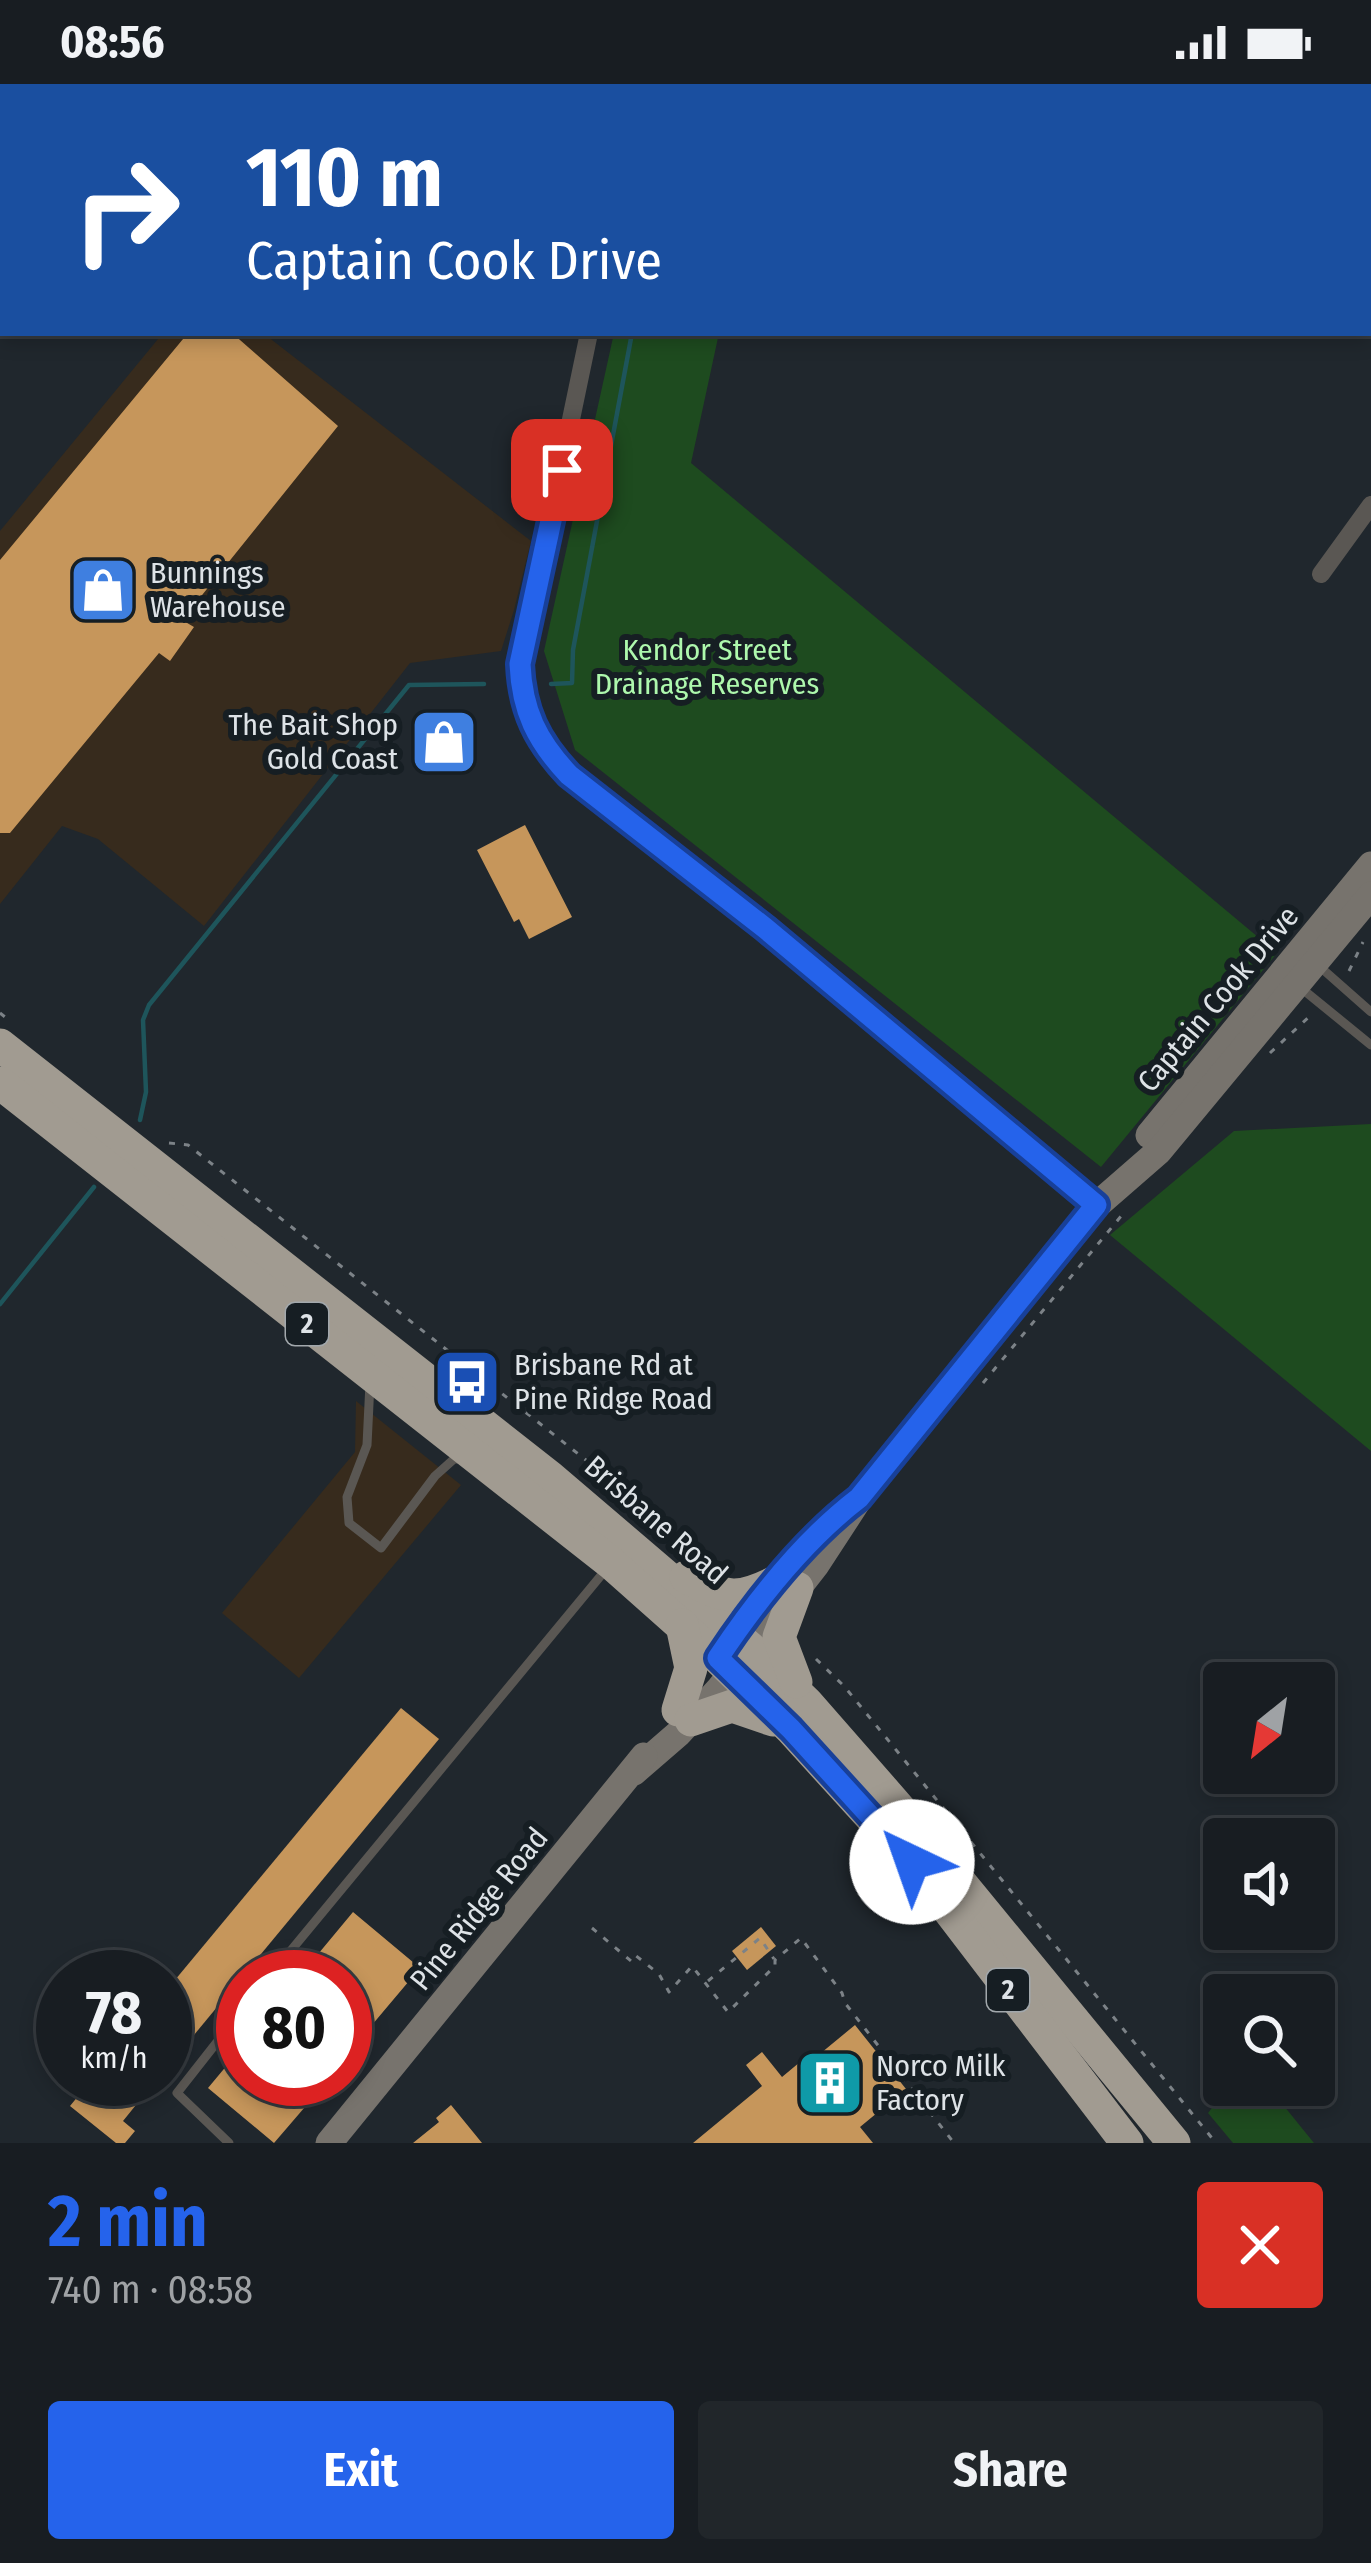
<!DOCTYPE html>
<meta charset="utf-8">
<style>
:root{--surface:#181d22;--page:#21262a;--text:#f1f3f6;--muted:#9fa2a5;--line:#363b40;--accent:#2563eb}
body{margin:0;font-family:"Fira Sans Condensed",sans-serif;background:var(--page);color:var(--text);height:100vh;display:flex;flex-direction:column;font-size:45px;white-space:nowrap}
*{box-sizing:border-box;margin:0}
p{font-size:39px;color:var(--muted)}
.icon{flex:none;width:66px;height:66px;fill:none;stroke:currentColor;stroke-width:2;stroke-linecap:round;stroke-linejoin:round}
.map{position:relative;height:2059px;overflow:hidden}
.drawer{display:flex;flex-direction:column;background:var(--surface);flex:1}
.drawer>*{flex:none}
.hud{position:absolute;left:0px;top:0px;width:1371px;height:252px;box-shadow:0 6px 18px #0003,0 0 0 3px var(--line);background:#1a4fa0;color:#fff;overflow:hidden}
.needle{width:78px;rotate:210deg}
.fabs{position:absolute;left:1203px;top:1578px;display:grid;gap:24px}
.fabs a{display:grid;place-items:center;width:132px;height:132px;border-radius:12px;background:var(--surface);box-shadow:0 6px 18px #0003,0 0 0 3px var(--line);font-size:60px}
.speed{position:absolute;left:36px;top:1866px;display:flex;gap:24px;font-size:60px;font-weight:700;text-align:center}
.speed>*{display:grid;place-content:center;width:156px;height:156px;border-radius:50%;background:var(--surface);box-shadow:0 6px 18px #0003,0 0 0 3px var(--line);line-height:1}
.speed small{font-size:30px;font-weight:400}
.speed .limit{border:18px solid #d22;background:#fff;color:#111}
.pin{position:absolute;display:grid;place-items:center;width:102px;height:102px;color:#fff;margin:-51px;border-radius:24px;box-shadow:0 6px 18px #0006}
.me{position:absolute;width:132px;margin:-66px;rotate:318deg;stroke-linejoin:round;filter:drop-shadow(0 0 9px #0008)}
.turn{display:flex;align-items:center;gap:42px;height:252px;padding:0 48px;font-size:54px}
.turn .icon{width:156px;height:156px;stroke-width:2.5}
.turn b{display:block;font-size:84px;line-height:102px}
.round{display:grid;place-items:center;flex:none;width:126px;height:126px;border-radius:12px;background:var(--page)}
.headline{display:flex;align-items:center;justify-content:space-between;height:204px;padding:0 48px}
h1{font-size:72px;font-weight:700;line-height:90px;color:var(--accent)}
.action{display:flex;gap:24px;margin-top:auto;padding:24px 48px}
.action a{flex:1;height:138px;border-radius:12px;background:var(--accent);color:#fff;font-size:48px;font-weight:700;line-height:138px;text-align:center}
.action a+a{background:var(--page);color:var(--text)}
.status{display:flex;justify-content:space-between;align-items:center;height:84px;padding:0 60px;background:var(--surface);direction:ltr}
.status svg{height:33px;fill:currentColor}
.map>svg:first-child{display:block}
</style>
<div class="status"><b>08:56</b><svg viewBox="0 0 49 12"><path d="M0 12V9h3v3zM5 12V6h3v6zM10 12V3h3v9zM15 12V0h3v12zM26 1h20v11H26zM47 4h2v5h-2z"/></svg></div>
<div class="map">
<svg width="1371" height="2059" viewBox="0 0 1371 2059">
<rect width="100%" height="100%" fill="#20272d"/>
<g fill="#372b1d">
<polygon points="163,249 263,249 531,457 514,526 501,567 410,579 204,842 98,755 62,742 0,820 0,447"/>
<polygon points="356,1317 461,1401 299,1594 222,1529 355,1368"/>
</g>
<g fill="#1e4b1f">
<polygon points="614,249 719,249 691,379 1277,869 1101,1083 575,666 544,567"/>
<polygon points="1371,1040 1371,1367 1110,1151 1234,1047"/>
<polygon points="1230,2001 1267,2001 1314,2059 1233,2059 1208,2029"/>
</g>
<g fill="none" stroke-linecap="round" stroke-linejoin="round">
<g stroke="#1e555b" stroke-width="4.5">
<polyline points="649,0 649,3"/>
<polyline points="551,600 572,599 573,566 632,249"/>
<polyline points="140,1036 146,1008 143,936 149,921 409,601 484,600"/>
<polyline points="0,1220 94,1103"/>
</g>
</g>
<g fill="#c6965b">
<polygon points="188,249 232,249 338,342 182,536 194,543 170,577 159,569 10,749 0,749 0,476"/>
<polygon points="525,741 572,833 529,855 519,835 514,838 477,766"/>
<polygon points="401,1624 439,1655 165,1986 165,1908"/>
<polygon points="353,1828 420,1884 361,1954 345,1940 345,1893 299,1893"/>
<polygon points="761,1843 776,1862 747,1886 732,1867"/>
<polygon points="855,1941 906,2005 860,2043 873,2059 693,2059 762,2002 746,1981 762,1968 782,1993 800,1978 804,1983"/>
<polygon points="243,1962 243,1995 329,1995 274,2059 208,2004"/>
<polygon points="92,1995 157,1995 123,2037 135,2047 125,2059 116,2059 70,2022"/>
<polygon points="451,2021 482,2059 413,2059 439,2038 436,2034"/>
</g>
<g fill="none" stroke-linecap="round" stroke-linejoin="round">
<g stroke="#7c8287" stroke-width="3" stroke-dasharray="6 9" stroke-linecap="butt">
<polyline points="1349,887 1363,858"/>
<polyline points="0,929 10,937"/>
<polyline points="1270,969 1311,931"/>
<polyline points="169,1059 188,1061 716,1479"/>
<polyline points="983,1299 1122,1131"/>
<polyline points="816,1575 844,1602 1216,2059"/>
<polyline points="592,1844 631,1877 635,1871 659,1890 669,1908 692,1882 728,1928 775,1882 775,1876 801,1854 842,1909 845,1919 954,2059"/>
<polyline points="708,1897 760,1854 774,1875"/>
</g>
<g stroke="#5a5753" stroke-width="9">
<polyline points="1319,882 1371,928"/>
<polyline points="1301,904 1371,961"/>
<polyline points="370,1299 367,1361 347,1413 349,1439 381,1464 435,1392 454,1375 461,1375"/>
<polyline points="269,1893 608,1483"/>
<polyline points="229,2059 177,2009 243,1925"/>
</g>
<g stroke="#5a5753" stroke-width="18">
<polyline points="598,0 600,3"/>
<polyline points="1262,0 1264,3"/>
<polyline points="1144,3 1149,0"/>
<polyline points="1368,158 1371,163"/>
<path d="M589,249L520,580C522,627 537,657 570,691L765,844L1097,1121"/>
<polyline points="1321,490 1371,421"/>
</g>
<g stroke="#77736d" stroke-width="27">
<polyline points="1149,1051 1371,781"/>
<polyline points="725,1564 779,1496"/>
<polyline points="634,1688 679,1649 720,1604 816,1481 859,1415 1097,1121 1159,1067 1371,811"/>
<polyline points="329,2059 644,1672"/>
</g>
<g stroke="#a19b91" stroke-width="33">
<polyline points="0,961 551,1394 750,1564 807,1619 904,1730 1174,2059"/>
<polyline points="0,999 611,1479 718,1574 791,1645 912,1778 1127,2059"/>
<path d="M686,1493C726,1516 740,1517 781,1495"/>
<polyline points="796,1598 779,1553 797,1504"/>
<polyline points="678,1626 691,1584 682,1541"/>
<polyline points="691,1636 732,1622 773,1636"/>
</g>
</g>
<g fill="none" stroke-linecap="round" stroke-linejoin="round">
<defs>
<path id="route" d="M562,386L520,580C522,627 537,657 569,691L765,844L1096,1121L859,1414C804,1456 756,1517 718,1574L791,1645L912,1778"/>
</defs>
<use href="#route" stroke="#184099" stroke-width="30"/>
<use href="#route" stroke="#2563eb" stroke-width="21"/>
</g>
<defs>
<symbol id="shop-square" viewBox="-11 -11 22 22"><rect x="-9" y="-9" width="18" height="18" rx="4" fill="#3f7fe0" stroke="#161e23"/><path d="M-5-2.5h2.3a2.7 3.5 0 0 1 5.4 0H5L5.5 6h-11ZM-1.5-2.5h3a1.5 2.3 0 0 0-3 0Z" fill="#fff"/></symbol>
<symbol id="bus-square" viewBox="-11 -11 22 22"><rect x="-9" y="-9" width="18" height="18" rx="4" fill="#1a4fb4" stroke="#161e23"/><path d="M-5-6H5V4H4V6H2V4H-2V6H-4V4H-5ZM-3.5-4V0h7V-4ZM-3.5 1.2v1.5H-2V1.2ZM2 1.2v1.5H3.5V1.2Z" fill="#fff"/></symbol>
<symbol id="building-square" viewBox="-11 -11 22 22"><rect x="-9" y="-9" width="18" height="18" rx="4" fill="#0f9aa8" stroke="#161e23"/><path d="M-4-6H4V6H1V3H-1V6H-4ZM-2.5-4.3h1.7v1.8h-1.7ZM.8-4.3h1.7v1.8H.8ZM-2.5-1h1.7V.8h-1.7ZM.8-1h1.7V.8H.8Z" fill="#fff"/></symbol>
</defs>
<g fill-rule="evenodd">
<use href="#shop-square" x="65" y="468" width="76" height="76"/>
<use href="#shop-square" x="406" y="620" width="76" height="76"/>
<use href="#bus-square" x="429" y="1260" width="76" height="76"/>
<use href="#building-square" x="792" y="1961" width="76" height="76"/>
</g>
<g text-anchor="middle" stroke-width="12" stroke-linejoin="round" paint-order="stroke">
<g fill="#161e23" stroke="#a2a8ac" stroke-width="3">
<rect x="286" y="1219" width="42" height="42" rx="9"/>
<rect x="987" y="1885" width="42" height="42" rx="9"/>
</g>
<g font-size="27" font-weight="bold" fill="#dee3e7">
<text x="307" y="1249">2</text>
<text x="1008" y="1915">2</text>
</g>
<g font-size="30" fill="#dee3e7" stroke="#161e23" text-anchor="start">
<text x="150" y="499">Bunnings<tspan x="150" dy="34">Warehouse</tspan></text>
<text x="398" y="651" text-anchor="end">The Bait Shop<tspan x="398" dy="34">Gold Coast</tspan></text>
<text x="514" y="1291">Brisbane Rd at<tspan x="514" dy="34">Pine Ridge Road</tspan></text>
<text x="876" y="1992">Norco Milk<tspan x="876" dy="34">Factory</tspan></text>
</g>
<g font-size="30" fill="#aef8ad" stroke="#161e23">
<text x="707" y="576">Kendor Street<tspan x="707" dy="34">Drainage Reserves</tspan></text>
</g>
<g font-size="30" fill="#dee3e7" stroke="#161e23">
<text transform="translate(1218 915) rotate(-50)" y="10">Captain Cook Drive</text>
<text transform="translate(656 1436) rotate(41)" y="10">Brisbane Road</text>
<text transform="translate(479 1825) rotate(-51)" y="10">Pine Ridge Road</text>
</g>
</g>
</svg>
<div class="fabs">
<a><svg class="needle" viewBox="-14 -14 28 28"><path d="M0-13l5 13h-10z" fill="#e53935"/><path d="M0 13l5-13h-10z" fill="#9fa2a5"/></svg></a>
<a><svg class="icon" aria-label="sound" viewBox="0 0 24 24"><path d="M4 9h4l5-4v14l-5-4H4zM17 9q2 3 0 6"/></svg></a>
<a><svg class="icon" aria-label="search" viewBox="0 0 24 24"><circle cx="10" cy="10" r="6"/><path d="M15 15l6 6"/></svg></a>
</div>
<div class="speed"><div>78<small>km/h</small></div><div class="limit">80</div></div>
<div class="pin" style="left:562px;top:386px;background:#d93025"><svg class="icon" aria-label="arrive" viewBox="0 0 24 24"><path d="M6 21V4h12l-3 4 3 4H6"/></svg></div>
<svg class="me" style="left:912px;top:1778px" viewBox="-20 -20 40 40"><circle r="19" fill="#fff"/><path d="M0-13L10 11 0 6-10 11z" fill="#2563eb"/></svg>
<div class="hud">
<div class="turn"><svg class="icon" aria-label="right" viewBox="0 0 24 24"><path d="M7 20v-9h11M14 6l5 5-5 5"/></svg><div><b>110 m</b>Captain Cook Drive</div></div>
</div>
</div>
<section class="drawer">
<div class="headline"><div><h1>2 min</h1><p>740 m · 08:58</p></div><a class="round" style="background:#d93025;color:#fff"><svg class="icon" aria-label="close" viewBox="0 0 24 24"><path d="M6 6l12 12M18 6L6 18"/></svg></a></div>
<div class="action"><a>Exit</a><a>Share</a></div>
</section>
